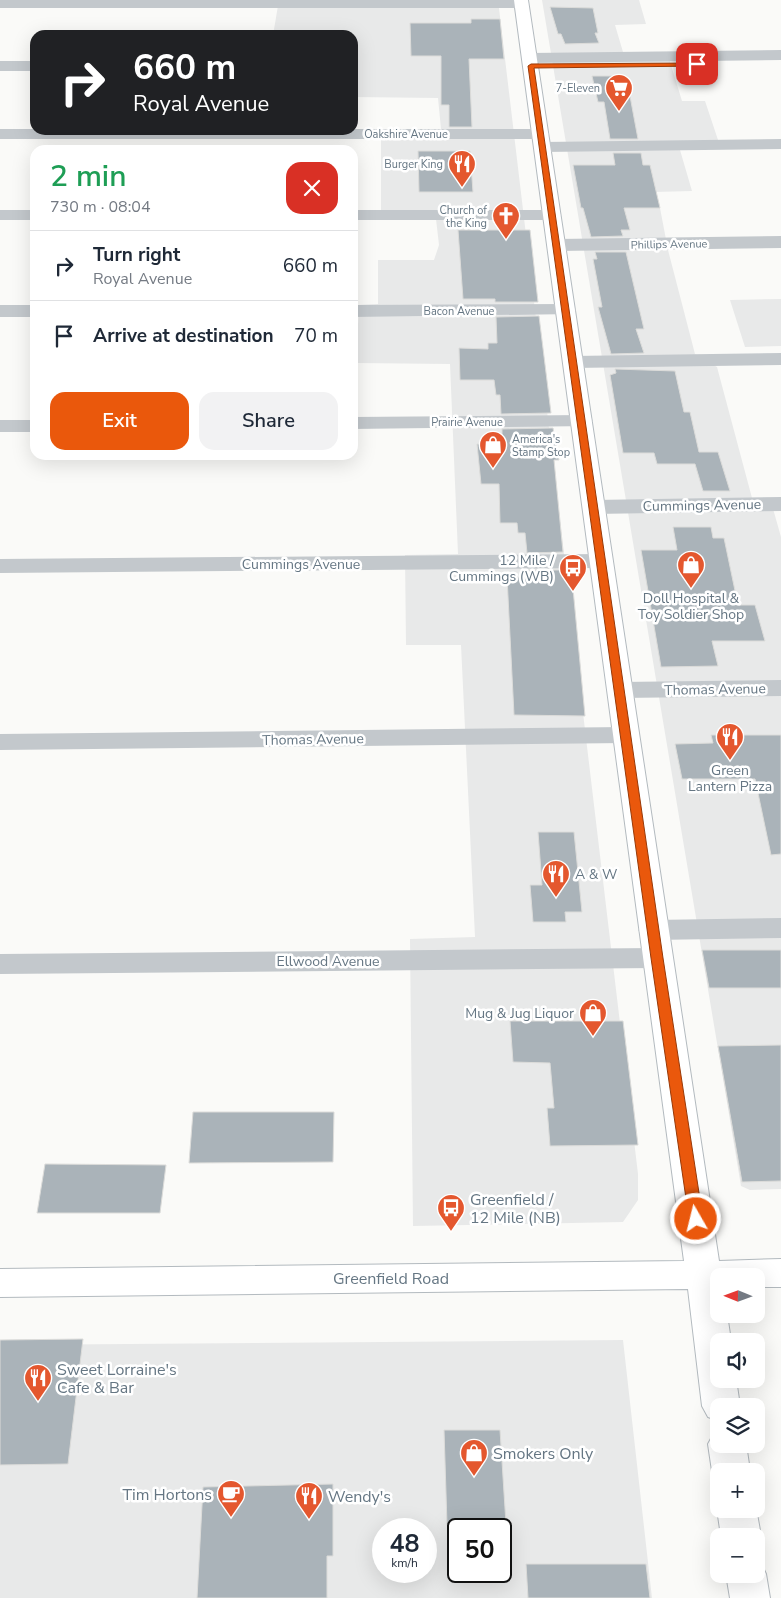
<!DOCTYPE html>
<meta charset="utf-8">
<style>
:root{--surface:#fff;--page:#f2f2f3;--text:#1f2937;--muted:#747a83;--line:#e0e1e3;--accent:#ea580c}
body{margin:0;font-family:"Nunito Sans",sans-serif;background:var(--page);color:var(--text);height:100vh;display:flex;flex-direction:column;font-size:19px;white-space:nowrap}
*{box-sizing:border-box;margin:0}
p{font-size:16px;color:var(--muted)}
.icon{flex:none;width:28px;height:28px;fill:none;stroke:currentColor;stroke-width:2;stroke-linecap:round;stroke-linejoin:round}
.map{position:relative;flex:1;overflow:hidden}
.side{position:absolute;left:30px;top:145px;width:328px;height:315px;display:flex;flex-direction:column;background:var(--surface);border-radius:15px;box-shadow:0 5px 20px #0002}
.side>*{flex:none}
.hud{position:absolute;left:30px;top:30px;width:328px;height:105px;border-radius:15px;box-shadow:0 5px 20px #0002;background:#202124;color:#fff;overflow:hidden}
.needle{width:32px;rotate:271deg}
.buttons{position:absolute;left:710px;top:1268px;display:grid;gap:10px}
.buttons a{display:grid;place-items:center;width:55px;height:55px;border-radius:10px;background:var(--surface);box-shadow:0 5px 20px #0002;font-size:25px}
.speed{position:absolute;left:372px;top:1518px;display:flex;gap:10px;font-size:25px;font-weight:700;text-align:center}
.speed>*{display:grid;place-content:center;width:65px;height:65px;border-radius:50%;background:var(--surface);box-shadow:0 5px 20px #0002;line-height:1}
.speed small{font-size:12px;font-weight:400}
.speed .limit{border:2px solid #111;border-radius:8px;background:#fff;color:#111}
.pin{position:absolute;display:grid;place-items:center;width:42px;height:42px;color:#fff;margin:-21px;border-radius:10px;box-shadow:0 2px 8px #0006}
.me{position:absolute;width:55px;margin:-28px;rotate:352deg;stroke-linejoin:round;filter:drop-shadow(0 0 4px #0008)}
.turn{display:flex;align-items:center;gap:18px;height:105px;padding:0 20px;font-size:22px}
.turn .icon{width:65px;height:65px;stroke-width:2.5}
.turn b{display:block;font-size:35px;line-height:42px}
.round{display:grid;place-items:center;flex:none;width:52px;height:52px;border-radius:15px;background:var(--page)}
.head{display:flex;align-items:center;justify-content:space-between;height:85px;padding:0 20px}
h1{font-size:30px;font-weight:600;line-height:38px;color:#1e9e55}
.primary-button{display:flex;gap:10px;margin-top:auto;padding:10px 20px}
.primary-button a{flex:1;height:58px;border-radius:15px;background:var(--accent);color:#fff;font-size:20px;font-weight:600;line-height:58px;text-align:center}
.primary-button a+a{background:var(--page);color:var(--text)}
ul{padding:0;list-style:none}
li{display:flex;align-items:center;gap:15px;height:70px;padding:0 20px;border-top:1px solid var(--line)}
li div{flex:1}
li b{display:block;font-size:19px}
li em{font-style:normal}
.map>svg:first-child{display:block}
</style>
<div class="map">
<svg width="781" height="1598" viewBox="0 0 781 1598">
<rect width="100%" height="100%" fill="#fafaf8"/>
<g fill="#e8e9e9" fill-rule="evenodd">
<polygon points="279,0 498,0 638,1174 638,1200 623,1222 413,1226 410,939 475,937 461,645 406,645 405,555 458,554 450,364 356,363 359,305 378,304 378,260 434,260 439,245 436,219 381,219 381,138 441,129 438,98 353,97 352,35 273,35"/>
<polygon points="542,0 639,0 646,24 615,25 623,52 667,52 682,101 705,101 721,149 680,150 692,191 654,192 660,208 668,250 695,354 717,367 752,498 770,498 781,537 781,1189 750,1190 741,1186"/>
<polygon points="781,299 781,346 745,347 730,300"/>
<path d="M623,1340L652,1598H0V1345ZM384,1529H426V1571H384ZM459,1529H501V1571H459Z"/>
</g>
<g fill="#aab3b9" stroke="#dcdcda">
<polygon points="550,7 593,8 598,33 595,33 599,43 565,44 561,34 558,34"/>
<polygon points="471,19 500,19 504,59 469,59 472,127 449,127 449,105 441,105 441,56 411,56 410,23 471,23"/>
<polygon points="592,76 617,76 621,96 630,96 638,139 610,139 604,102 598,102"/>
<polygon points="418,151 470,151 473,192 419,192"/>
<polygon points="613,153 641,153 643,165 650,165 660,208 624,208 630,230 621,230 623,236 591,237 583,208 581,208 573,165 615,165"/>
<polygon points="458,230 530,230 538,302 495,302 495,299 463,299"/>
<polygon points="595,252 626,252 644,329 636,329 644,353 611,354 598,307 602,307 593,259 597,259"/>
<polygon points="539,316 551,413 501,414 500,395 496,395 494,380 460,380 459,348 488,349 488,343 497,343 496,317"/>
<polygon points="615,369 675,371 684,412 690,412 699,452 718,452 730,491 703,491 695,464 657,464 654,453 623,453 610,375 616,373"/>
<polygon points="553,428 559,460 554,460 563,552 527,553 525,533 518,533 517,523 500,523 499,484 481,484 477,444 502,444 502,429"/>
<polygon points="673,527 711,527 713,538 724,538 738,605 755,605 765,641 712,641 718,666 661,667 641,550 677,550"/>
<polygon points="528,570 565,570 566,577 572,578 585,716 514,715 507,577 529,577"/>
<polygon points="711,735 781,735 781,854 771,855 755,779 682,779 675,744 713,743"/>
<polygon points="538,832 574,832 582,912 565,912 566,922 533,922 530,885 542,885"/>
<polygon points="702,950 781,950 781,988 709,988"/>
<polygon points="510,1021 623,1021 638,1145 550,1146 547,1108 554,1108 550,1063 513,1062"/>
<polygon points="781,1045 781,1181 742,1182 718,1046"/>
<polygon points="193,1112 334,1112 333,1162 189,1163"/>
<polygon points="45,1164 166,1165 160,1213 37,1213"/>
<polygon points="83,1339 68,1464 0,1465 0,1340"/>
<polygon points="444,1430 500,1430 506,1524 447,1525"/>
<polygon points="333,1484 333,1556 327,1556 327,1598 197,1598 203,1487"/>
<polygon points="526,1564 646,1564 650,1598 528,1598"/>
</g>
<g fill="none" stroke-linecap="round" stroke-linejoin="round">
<defs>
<g id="secondary">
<polygon points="514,0 528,0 719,1261 781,1259 781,1287 756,1287 756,1276 719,1276 719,1314 727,1314 731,1341 719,1341 719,1379 736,1379 740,1406 719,1406 719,1421 708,1417 702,1406 688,1289 0,1297 0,1269 684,1261"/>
<polygon points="719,1431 719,1444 746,1444 750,1471 719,1471 719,1483 712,1471 708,1444 714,1433"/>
<polygon points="719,1506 719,1509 756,1508 761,1536 756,1546 756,1536 721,1536 717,1509"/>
<polygon points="756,1560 760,1561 766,1574 770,1598 730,1598 726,1574 756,1574"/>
</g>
</defs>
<use href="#secondary" stroke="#b3babf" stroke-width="2"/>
<g fill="#c3c8cc" fill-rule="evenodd">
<polygon points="0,0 523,0 529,4 522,8 0,8"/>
<polygon points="781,50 781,60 530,63 522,58 530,53"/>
<rect x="0" y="61" width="35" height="10"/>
<polygon points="0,129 541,129 547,130 549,134 547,138 541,139 0,139"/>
<polygon points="781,139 781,149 543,152 537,151 535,147 537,143 543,142"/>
<rect x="0" y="210" width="35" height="10"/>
<polygon points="352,210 552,210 558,211 561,215 558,219 552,220 352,220"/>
<polygon points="781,236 781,248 557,251 550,249 548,245 550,241 557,239"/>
<polygon points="566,304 573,306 576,310 573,314 352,317 352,305"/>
<rect x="0" y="305" width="35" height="12"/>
<polygon points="781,353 781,365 573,368 566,366 563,362 566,358 573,356"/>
<polygon points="582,415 590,416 593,421 590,426 352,429 352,417"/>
<rect x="0" y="420" width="35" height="12"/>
<polygon points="781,497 781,511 594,514 586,512 583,507 586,502 594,500"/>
<polygon points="601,554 609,556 613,561 609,566 601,568 0,573 0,559"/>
<polygon points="781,680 781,696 620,698 611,695 607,690 611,685 620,682"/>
<polygon points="626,727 635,729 639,735 635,741 626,743 0,750 0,734"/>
<polygon points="781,918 781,938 653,940 643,937 638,930 643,923 653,920"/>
<polygon points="657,948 668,951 672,958 668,965 657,968 0,974 0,954"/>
</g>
<use href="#secondary" fill="#fff" fill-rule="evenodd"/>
</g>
<polygon fill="#ea580c" stroke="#983908" points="697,63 699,66 534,68 663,958 703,1219 701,1223 691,1223 689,1219 651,958 528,66 531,64"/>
<defs>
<symbol id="supermarket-pin" viewBox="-11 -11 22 30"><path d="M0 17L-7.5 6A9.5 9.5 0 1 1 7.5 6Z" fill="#e4572e" stroke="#fff"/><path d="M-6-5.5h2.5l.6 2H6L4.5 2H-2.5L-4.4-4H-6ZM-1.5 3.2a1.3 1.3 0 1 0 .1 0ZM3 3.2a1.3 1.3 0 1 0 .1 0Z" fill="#fff"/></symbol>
<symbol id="restaurant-pin" viewBox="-11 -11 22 30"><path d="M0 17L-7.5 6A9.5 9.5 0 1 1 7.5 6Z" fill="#e4572e" stroke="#fff"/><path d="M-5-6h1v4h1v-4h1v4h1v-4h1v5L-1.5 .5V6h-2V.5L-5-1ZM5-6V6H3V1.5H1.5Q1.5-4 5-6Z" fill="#fff"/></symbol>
<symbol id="church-pin" viewBox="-11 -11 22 30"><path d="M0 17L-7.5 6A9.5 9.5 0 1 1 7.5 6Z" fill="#e4572e" stroke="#fff"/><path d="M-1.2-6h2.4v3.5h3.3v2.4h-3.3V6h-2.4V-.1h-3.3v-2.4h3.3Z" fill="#fff"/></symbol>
<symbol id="shop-pin" viewBox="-11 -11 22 30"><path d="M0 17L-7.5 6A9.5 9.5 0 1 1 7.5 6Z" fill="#e4572e" stroke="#fff"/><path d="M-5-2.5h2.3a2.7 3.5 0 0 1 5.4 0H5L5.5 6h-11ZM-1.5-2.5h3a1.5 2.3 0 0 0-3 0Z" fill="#fff"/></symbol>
<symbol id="bus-pin" viewBox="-11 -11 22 30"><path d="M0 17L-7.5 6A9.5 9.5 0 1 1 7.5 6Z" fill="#e4572e" stroke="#fff"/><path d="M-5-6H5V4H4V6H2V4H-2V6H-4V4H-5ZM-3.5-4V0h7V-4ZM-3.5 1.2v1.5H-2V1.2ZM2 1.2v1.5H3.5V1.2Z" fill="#fff"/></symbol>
<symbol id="cafe-pin" viewBox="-11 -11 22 30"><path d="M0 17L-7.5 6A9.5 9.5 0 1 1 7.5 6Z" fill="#e4572e" stroke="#fff"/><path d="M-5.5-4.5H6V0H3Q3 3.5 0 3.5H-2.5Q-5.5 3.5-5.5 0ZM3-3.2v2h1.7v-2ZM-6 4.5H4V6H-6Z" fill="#fff"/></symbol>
</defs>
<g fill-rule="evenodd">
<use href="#supermarket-pin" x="603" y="72" width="32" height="43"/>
<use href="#restaurant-pin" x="446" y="148" width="32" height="43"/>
<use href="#church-pin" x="490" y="200" width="32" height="43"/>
<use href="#shop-pin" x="477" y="429" width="32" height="43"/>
<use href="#shop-pin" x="675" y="549" width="32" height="43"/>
<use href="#bus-pin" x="557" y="552" width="32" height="43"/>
<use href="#restaurant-pin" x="714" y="721" width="32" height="43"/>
<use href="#restaurant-pin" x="540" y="858" width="32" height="43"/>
<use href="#shop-pin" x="577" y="997" width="32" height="43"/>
<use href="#bus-pin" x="435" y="1192" width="32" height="43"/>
<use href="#restaurant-pin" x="22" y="1362" width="32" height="43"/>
<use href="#shop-pin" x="458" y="1437" width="32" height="43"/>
<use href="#cafe-pin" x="215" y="1478" width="32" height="43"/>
<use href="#restaurant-pin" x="293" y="1480" width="32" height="43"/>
</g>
<g text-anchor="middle" stroke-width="5" stroke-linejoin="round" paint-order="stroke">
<g font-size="11" fill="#657683" stroke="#fff" text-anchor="end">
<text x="600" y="92">7-Eleven</text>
<text x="443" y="168">Burger King</text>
<text x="487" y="214">Church of<tspan x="487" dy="13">the King</tspan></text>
<text x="512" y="443" text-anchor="start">America's<tspan x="512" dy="13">Stamp Stop</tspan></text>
</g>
<g font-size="11" fill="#657683" stroke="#fff">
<text x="406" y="138">Oakshire Avenue</text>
<text transform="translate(669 244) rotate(-1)" y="4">Phillips Avenue</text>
<text x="459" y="315">Bacon Avenue</text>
<text x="467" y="426">Prairie Avenue</text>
</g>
<g font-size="14" fill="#657683" stroke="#fff">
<text transform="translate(702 505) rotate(-1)" y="5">Cummings Avenue</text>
<text x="301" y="569">Cummings Avenue</text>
<text transform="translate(715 689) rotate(-1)" y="5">Thomas Avenue</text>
<text transform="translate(313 739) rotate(-1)" y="5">Thomas Avenue</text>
<text x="328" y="966">Ellwood Avenue</text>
</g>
<g font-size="14" fill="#657683" stroke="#fff" text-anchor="end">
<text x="554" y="565">12 Mile /<tspan x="554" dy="16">Cummings (WB)</tspan></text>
<text x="691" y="603" text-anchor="middle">Doll Hospital &amp;<tspan x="691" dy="16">Toy Soldier Shop</tspan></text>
<text x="730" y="775" text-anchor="middle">Green<tspan x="730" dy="16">Lantern Pizza</tspan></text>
<text x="575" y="879" text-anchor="start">A &amp; W</text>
<text x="574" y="1018">Mug &amp; Jug Liquor</text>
</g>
<g font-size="16" fill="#657683" stroke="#fff" text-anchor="start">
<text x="470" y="1205">Greenfield /<tspan x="470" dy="18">12 Mile (NB)</tspan></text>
<text x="57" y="1375">Sweet Lorraine's<tspan x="57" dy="18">Cafe &amp; Bar</tspan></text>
<text x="493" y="1459">Smokers Only</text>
<text x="212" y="1500" text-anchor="end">Tim Hortons</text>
<text x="328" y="1502">Wendy's</text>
</g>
<g font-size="16" fill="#657683" stroke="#fff">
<text x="391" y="1284">Greenfield Road</text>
</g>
</g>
</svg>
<div class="buttons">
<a><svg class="needle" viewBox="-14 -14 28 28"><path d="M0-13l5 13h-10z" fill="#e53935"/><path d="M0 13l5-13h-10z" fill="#747a83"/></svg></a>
<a><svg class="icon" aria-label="sound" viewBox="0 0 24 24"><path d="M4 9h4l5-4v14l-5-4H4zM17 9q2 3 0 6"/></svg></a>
<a><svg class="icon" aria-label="layers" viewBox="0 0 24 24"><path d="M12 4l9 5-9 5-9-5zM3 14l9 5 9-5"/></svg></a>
<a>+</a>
<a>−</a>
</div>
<div class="speed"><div>48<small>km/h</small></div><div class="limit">50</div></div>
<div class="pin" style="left:697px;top:64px;background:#d93025"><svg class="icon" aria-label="arrive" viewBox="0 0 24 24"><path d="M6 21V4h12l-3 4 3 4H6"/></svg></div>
<svg class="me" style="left:696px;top:1219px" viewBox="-20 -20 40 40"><circle r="17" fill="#ea580c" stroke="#fff" stroke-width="3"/><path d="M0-11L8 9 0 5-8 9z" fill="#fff"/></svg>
<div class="hud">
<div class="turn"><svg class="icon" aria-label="right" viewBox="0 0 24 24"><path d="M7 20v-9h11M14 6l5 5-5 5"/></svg><div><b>660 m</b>Royal Avenue</div></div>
</div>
<section class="side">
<div class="head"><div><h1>2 min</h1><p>730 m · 08:04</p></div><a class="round" style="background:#d93025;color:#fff"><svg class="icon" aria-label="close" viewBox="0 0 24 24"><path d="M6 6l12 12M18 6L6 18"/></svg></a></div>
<ul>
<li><svg class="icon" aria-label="right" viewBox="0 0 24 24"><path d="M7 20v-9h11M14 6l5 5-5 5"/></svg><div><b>Turn right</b><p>Royal Avenue</p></div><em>660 m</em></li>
<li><svg class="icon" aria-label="arrive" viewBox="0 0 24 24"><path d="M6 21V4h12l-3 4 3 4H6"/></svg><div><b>Arrive at destination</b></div><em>70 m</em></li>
</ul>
<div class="primary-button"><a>Exit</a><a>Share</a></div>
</section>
</div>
